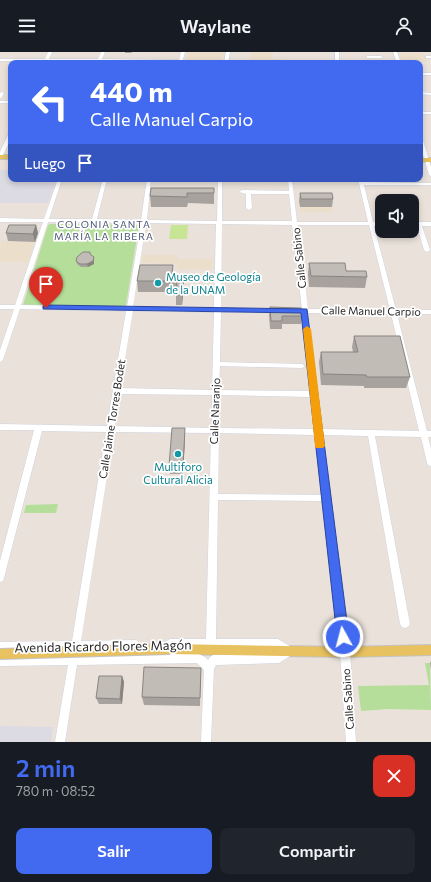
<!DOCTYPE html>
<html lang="es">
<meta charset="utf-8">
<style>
:root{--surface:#171b24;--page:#20242c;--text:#f1f3f6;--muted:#9ea1a6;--accent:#416af0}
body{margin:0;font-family:Commissioner,sans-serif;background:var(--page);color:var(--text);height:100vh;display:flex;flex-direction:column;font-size:15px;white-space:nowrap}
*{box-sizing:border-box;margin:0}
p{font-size:13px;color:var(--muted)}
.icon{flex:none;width:22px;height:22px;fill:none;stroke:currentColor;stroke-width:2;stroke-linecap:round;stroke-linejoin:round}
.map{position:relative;height:690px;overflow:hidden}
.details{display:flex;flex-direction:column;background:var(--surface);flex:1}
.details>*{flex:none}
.hud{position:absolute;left:8px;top:8px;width:415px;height:122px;border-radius:8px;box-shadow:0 2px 6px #0003;background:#416af0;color:#fff;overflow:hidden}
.fabs{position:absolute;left:375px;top:142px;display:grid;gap:8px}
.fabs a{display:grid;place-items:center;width:44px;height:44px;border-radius:8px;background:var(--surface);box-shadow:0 2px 6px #0003;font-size:20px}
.pin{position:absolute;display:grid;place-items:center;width:34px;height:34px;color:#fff;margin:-41px -17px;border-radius:50% 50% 50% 0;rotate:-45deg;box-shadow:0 0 4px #0007}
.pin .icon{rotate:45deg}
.me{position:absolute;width:44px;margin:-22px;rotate:353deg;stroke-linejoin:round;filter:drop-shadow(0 0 3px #0008)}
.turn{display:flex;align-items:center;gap:14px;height:84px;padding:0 16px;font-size:18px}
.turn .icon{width:52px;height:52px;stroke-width:2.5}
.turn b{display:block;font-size:28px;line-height:34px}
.then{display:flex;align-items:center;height:38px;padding:0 16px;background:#0003;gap:8px;font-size:15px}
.round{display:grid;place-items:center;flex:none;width:42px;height:42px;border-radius:8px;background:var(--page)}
.headline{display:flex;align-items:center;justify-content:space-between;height:68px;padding:0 16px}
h1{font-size:24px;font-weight:600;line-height:30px;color:var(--accent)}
.button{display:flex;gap:8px;margin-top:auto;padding:8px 16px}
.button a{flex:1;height:46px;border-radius:8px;background:var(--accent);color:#fff;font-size:16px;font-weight:600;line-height:46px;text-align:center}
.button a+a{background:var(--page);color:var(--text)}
header{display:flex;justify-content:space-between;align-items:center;height:52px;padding:0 16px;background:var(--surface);font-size:18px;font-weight:600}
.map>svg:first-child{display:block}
</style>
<header><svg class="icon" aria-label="menu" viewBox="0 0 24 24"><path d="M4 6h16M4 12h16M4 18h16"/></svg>Waylane<svg class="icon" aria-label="person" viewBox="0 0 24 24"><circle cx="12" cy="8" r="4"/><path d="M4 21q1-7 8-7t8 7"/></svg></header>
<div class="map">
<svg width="431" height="690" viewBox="0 0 431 690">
<rect width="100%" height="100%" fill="#eae2da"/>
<g fill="#dcdae2">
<polygon points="0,118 11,118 11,127 56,127 48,151 0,151"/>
<polygon points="0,674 53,675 51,690 0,690"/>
</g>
<g fill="#ebdeca">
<polygon points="187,0 224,0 221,9 185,8"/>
<polygon points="251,0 273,0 273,7 293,8 293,11 249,11"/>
<polygon points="400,1 423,1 427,9 402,9"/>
<polygon points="155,127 215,127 215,130 154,130"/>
<polygon points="300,155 332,155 333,160 300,160"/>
<polygon points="1,189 35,190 28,210 0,210"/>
<polygon points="143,203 178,203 178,207 212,207 212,218 177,217 177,212 142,211"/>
</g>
<g fill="#b4de99">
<polygon points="50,172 139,173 126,253 123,255 23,253 48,173"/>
<polygon points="58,452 56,461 24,461 26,453"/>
<polygon points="425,611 430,611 431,658 388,657 361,659 358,634 429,633"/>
</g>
<polygon fill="#c7e595" points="171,173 188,173 187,187 169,187"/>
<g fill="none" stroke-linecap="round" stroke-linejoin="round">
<defs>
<g id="minor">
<polygon points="48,0 52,0 49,7 98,7 101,0 105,0 102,7 179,8 181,0 185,0 182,11 101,10 101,11 97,11 98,10 48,9 47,11 43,11 44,9 0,9 0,7 45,7"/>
<polygon points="226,0 230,0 228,11 224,11"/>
<rect x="335" y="0" width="4" height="11"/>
<polygon points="393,0 397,0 401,11 397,11"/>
<polygon points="368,4 381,4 383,5 381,6 367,6 367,4"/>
<rect x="426" y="4" width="5" height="2"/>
<polygon points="369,9 383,9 385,10 384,11 368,11 367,10"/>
<rect x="420" y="21" width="11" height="2"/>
<polygon points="2,40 4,41 1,46 0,46 0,41"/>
<polygon points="420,40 431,41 431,43 420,42"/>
<rect x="0" y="49" width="11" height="2"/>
<rect x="420" y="60" width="11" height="2"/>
<polygon points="9,81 11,81 11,87 2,105 0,106 0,100"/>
<polygon points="420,84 422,85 431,115 431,124 429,123 420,93"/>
<path d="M58,127H62L49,167H92L103,127H107L97,167L141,168L147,127H151L147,168L217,169L218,127H222V169H292L289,142H251L252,156L249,158L246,156V142L239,140L242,138L289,139L288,127H292L297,170H368L358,127H362L363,130L431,131V133H364L373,170H382V174H374L396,258H431V262H397L427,379H431V385H428L431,396V414L428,413L427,411L421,385L375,384L410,572L408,575L405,576L402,575L400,572L368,384L323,383L350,600L356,690H346L340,600L322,449L218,448L216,587H278L293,596L295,599L293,602L279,611L216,613L214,617L211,690H201L204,618L197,611L77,613L65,690H55L68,613L0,614V604L69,603L70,599L0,600V590L72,589L106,380L42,379L4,526L3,529L0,530V509L34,378H0V372L107,374L126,259L20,257L3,308L0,310V298L14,257H0V253H15L43,170H0V166L44,167ZM48,170L141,171L127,255L21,253ZM146,171L216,172L214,256L133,255ZM222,172L292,173L302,257L298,259L299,260L302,261L310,339L219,338L220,314L302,316L305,314L302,312L220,310L221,260L279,261L282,259L279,257L221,256ZM298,173H369L390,258L308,257ZM133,259L214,260L212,338L120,336ZM308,261L391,262L419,379L322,377ZM120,342L212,343V376L115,374ZM219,343L311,345L315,377L219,376ZM114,380L211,381L206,587H170L167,589L165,592L167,595L170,597H277L281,599L278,601L213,603L210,605L208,608L205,605L197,601L79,603V599L136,598L139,596L141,593L139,590L136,588L81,589ZM219,381L315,383L322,443L218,442Z"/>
<polygon points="412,170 431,170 431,174 422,174 430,198 429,199 427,200 424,198 417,174 412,174"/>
</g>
<g id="major">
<rect x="0" y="103" width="11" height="4"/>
<rect x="420" y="106" width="11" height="4"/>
<polygon points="170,592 345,595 431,593 431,603 345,605 170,602 166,601 165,597 166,593"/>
</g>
</defs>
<use href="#minor" stroke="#cfd3e0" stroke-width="1"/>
<use href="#major" stroke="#c3c3c3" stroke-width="2"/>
<use href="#minor" fill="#fff" fill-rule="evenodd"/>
<use href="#major" fill="#e8c260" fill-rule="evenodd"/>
<defs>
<polyline id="major-bridge" points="0,602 170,597"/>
</defs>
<use href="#major-bridge" stroke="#c3c3c3" stroke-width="12" stroke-linecap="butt"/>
<use href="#major-bridge" stroke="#e8c260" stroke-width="10"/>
</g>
<g fill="#a7a29d">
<polygon points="125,0 132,0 131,1 125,1"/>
<polygon points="214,136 214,152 188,151 187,155 151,155 150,144"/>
<polygon points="300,141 333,147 332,155 300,155 299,149"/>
<polygon points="36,173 38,181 35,190 8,189 6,181"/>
<polygon points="90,202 94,205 94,212 88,215 81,215 77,212 76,209"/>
<polygon points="309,211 346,219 367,225 365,236 309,235 308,222"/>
<polygon points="173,213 173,223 184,223 184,233 182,253 176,253 176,240 138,240 137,229"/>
<polygon points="270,255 302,264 301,272 282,272 282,277 270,277 269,263"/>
<polygon points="354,284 410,325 406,336 364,336 364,334 321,333 319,310 321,300 353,300 352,295"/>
<polygon points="185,384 183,422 170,422 169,414"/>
<polygon points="431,609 431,618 430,611"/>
<polygon points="201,616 200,654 144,653 142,645"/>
<polygon points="122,624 124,630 122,652 99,652 96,646"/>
</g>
<g fill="#888480">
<polygon points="36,173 38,181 35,190 33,182"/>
<polygon points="94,205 94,212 88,215 87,212"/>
<polygon points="184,223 184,233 182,253 182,243"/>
<polygon points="185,376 185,384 183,422 183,414"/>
<polygon points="122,624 124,630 122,652 120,647"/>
</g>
<g fill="#c2bcb7" stroke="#888480">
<polygon points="151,136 214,136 214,141 187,141 187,145 150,144"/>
<polygon points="300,141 332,141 333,147 301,147"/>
<polygon points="9,173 36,173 33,182 6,181"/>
<polygon points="83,200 90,200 90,202 94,205 93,209 87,212 80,212 76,209 77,205"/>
<polygon points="309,211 345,211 346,219 366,219 367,225 311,224"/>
<polygon points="140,213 173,213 172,222 184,223 182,243 176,243 177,229 137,229"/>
<polygon points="270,255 301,256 302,264 282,264 282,269 271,269"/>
<polygon points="354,284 400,284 410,325 367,325 366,323 323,322 321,300 358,300"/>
<polygon points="172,376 185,376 183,414 169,414"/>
<polygon points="144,615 201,616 200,646 142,645"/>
<polygon points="99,624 122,624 120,647 96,646"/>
</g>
<polygon fill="#416af0" stroke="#2a459c" points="46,253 307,257 349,585 347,589 343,591 338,589 337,585 301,261 43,257 43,254"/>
<polygon fill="#f59e0b" points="307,274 311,277 325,394 323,396 316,396 315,394 303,277"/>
<g fill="#0f9aa8" stroke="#fff" stroke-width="1.5">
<circle cx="158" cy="231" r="4"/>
<circle cx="178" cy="402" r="4"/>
</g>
<g text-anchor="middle" stroke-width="3.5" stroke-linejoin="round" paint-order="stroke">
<g font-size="10" letter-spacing="1" fill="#4b5575" stroke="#fff">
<text x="104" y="176">COLONIA SANTA<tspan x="104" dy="12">MARÍA LA RIBERA</tspan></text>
</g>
<g font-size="11" fill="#282828" stroke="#fff">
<text transform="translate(299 206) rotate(-96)" y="4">Calle Sabino</text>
<text transform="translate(371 259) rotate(1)" y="4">Calle Manuel Carpio</text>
<text transform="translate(215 359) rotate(-88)" y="4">Calle Naranjo</text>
<text transform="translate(112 367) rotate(-81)" y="4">Calle Jaime Torres Bodet</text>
<text transform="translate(348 647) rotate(-94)" y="4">Calle Sabino</text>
</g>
<g font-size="11" fill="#0d838f" stroke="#fff" text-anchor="start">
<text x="166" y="229">Museo de Geología<tspan x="166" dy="13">de la UNAM</tspan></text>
<text x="178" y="419" text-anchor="middle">Multiforo<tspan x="178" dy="13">Cultural Alicia</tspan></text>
</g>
<g font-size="13" fill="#282828" stroke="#fff">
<text transform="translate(103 594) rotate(-1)" y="5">Avenida Ricardo Flores Magón</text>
</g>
</g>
</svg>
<div class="fabs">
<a><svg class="icon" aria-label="sound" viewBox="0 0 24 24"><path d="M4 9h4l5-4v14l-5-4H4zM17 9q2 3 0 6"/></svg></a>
</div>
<div class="pin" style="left:46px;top:256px;background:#d93025"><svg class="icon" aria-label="arrive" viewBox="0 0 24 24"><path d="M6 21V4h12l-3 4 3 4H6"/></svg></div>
<svg class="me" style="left:343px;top:585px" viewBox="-20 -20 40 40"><circle r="17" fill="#416af0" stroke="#fff" stroke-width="3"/><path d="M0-11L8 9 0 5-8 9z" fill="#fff"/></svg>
<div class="hud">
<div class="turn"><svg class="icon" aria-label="left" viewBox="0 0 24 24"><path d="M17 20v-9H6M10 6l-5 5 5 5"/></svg><div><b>440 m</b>Calle Manuel Carpio</div></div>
<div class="then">Luego<svg class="icon" aria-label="arrive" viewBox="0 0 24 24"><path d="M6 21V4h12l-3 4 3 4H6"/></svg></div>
</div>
</div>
<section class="details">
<div class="headline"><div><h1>2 min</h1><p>780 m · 08:52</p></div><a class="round" style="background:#d93025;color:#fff"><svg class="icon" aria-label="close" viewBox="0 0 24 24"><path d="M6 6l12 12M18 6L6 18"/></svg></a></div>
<div class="button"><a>Salir</a><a>Compartir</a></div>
</section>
